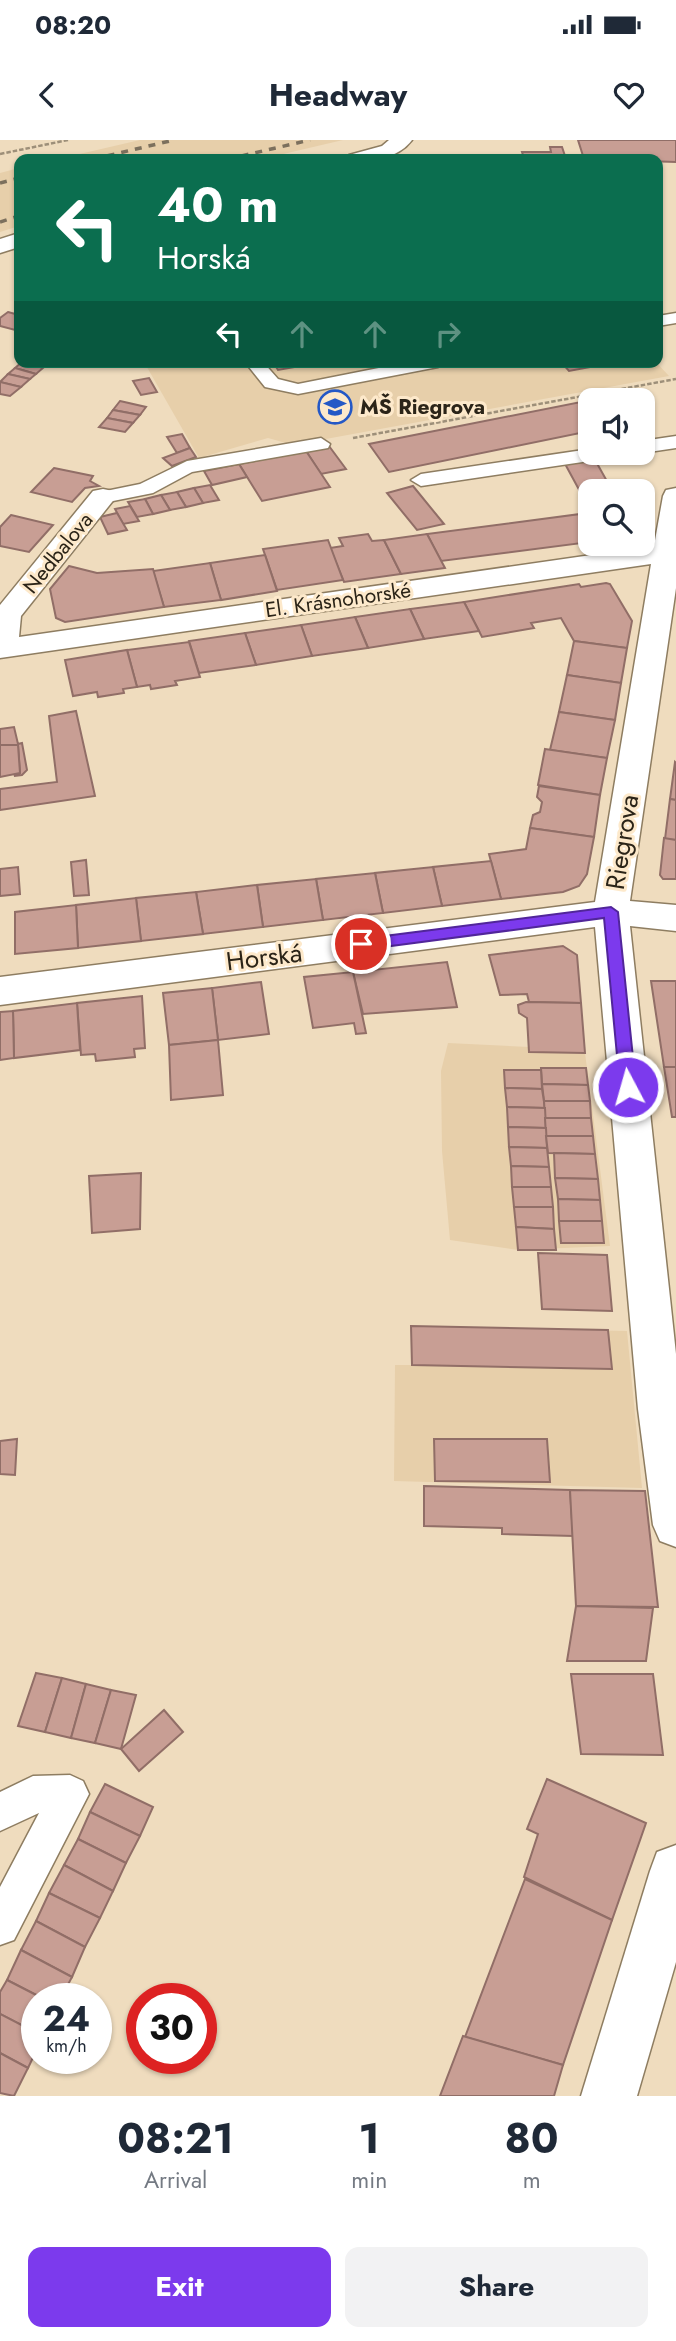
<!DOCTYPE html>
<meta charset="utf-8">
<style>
:root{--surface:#fff;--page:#f2f2f3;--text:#1f2937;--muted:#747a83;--accent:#7c3aed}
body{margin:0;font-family:Jost,sans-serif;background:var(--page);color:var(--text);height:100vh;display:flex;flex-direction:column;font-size:26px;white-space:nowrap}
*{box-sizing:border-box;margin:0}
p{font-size:23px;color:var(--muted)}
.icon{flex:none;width:38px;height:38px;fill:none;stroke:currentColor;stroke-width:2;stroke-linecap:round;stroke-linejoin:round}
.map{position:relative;height:1956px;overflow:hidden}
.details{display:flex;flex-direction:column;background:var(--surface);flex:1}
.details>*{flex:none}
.top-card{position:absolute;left:14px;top:14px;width:649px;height:214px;border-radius:14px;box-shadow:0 2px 5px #0004;background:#0b6e4f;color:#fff;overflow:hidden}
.fabs{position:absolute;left:578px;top:248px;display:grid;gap:14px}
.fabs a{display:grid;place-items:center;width:77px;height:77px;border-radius:14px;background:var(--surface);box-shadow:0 2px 5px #0004;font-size:35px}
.speed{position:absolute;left:21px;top:1843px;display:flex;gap:14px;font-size:35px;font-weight:700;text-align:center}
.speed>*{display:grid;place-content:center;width:91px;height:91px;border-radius:50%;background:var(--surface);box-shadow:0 2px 5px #0004;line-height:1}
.speed small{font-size:18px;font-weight:400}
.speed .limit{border:10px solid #d22;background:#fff;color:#111}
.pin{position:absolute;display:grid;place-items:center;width:60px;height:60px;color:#fff;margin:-30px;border:4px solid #fff;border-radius:50%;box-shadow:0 2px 7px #0007}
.me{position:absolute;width:77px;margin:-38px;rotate:354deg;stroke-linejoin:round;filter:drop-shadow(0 0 5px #0008)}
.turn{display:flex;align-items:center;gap:24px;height:147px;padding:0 28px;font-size:32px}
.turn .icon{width:91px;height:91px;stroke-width:2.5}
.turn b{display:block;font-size:49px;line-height:60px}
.lanes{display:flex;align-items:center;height:66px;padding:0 28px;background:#0003;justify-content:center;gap:35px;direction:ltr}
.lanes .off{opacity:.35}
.eta{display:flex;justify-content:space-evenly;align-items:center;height:119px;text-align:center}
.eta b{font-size:42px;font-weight:700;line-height:49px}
.cta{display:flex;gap:14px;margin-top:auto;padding:14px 28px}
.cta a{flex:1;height:80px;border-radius:14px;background:var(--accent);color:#fff;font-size:28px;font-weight:700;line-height:80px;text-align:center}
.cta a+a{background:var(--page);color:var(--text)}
.status{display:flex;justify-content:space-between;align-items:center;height:49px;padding:0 35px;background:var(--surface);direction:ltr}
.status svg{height:19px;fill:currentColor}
header{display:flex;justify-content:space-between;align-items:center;height:91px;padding:0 28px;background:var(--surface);font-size:32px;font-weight:700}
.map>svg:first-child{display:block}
</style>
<div class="status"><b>08:20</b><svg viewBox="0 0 49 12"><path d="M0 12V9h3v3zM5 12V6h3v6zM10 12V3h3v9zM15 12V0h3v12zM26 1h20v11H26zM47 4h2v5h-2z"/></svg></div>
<header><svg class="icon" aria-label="back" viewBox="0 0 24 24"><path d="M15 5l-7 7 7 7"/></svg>Headway<svg class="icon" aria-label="heart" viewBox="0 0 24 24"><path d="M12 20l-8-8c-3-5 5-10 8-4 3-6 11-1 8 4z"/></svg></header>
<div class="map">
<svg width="676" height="1956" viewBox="0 0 676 1956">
<rect width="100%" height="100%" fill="#efdcbe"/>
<g fill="#e7cfaa">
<polygon points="140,0 343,0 262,19 58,19"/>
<polygon points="19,28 19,86 0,92 0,33"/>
<polygon points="144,222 656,222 669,236 293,305 268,298 199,318"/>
<polygon points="448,903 529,907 529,912 585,913 610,1106 518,1110 450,1100 442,1011 441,931"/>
<polygon points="411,1186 627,1191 642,1348 394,1341 395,1225 412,1225"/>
</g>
<g fill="#c89e94" stroke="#916e67" stroke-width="2">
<polygon points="578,0 676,0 676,22 584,19"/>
<polygon points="550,7 562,7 566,19 506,18 523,15 522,12 551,12"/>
<polygon points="8,172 19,175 19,191 0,186 0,178"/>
<polygon points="22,222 23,222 43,228 36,234 15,228"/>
<polygon points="273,222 318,222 318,223 278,230"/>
<polygon points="561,222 617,222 569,231"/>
<polygon points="15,228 36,234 30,239 8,234"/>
<polygon points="8,234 30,239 21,247 0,242"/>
<polygon points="149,238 157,252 141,255 133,241"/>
<polygon points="0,242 21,247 10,256 0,254"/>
<polygon points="626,253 633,261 590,261 590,291 389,332 369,304"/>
<polygon points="120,261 146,267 140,275 113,270"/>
<polygon points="113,270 140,275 133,283 107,278"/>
<polygon points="107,278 133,283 125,292 99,287"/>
<polygon points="182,294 190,308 177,313 167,297"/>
<polygon points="329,306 346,329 321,334 306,311"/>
<polygon points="190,308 196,317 172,326 163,318"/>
<polygon points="306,311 330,347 262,361 239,324"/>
<polygon points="594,318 613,352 590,352 589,368 564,322"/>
<polygon points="239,324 247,337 212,345 204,331"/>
<polygon points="54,328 93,336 90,341 99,346 85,348 72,362 31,352"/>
<polygon points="210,345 219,360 203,363 194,348"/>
<polygon points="413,346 444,384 417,390 387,353"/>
<polygon points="194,348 203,363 186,367 177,352"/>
<polygon points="177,352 186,367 170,370 161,355"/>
<polygon points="161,355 170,370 153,374 145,359"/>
<polygon points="145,359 153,374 137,377 128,362"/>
<polygon points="130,366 139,381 123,384 115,369"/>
<polygon points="117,373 127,390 108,394 100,377"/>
<polygon points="588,373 590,402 441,421 427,394"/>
<polygon points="11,375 53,385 29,412 0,406 0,387"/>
<polygon points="368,394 372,401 384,400 401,434 344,442 330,408 343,406 339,398"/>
<polygon points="427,394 445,428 401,434 384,400"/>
<polygon points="328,400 343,440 277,450 263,409"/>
<polygon points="265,415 277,451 221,460 210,423"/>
<polygon points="210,423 221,460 164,467 153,431"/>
<polygon points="69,426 97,433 153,429 164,467 65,482 56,478 50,449"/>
<polygon points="606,443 610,444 632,481 627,508 574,501 561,478 531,483 534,488 482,497 464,462 579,444 581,447"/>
<polygon points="464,462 479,491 424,499 410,469"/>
<polygon points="410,469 424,499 368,508 355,477"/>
<polygon points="355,477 368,508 312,516 301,485"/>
<polygon points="301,485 312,516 256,525 245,493"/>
<polygon points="245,493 256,525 199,533 189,501"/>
<polygon points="574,501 627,508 621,543 567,535"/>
<polygon points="189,502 200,537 175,541 177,545 151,549 150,545 137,547 127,510"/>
<polygon points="127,510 137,547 123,549 124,553 98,557 97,552 73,556 65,520"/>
<polygon points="567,535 621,543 615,580 559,572"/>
<polygon points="76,571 95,656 0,670 0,649 57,642 49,576"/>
<polygon points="559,572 615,580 607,618 550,610"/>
<polygon points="14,587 18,604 22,603 27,630 22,635 14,636 20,633 18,605 0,605 0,589"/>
<polygon points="0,605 18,605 20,633 0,637"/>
<polygon points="545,609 607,618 600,655 538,645"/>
<polygon points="675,622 676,623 676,660 670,659"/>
<polygon points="539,646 600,655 594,697 530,688 533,675 540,672 542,662 537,657"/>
<polygon points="670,659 676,660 676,700 665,699"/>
<polygon points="530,688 594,697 587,734 579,746 563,752 501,759 489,714 526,709"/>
<polygon points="664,698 676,700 676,739 663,739 660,735"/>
<polygon points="86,720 89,755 74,756 71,722"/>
<polygon points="491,721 501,759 442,766 433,727"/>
<polygon points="18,727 20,754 0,756 0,729"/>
<polygon points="433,727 442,766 383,773 375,733"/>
<polygon points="375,733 383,773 323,780 316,739"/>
<polygon points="316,739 323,780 263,787 257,745"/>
<polygon points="257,745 263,787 203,794 196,752"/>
<polygon points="196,752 203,794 141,801 136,758"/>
<polygon points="136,758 141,801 78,808 76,765"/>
<polygon points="76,765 78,808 15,814 15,772"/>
<polygon points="563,806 577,815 581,863 529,862 527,854 500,855 489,815"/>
<polygon points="447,822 457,867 363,874 353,832"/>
<polygon points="353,832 366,893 356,894 354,883 313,888 304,837"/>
<polygon points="651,841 676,841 676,927 664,927"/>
<polygon points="261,842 269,894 218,900 212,848"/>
<polygon points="212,848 218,900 169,905 163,853"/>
<polygon points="142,856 145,908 134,909 135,917 96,921 95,914 81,915 77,863"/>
<polygon points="526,862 581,863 585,913 529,912 527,878 519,873 518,865"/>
<polygon points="77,863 80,910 14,918 13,871"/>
<polygon points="13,871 14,918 0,920 0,872"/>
<polygon points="218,900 223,955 171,960 169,905"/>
<polygon points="664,927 676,927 676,977 672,977"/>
<polygon points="541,928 586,928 588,945 542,944"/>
<polygon points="504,930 541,930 542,949 505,948"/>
<polygon points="542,944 588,945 590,961 544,961"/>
<polygon points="505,948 542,949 545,968 507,967"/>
<polygon points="544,961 590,961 591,978 545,978"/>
<polygon points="507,967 545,968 546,988 508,987"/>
<polygon points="545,978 591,978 593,996 546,996"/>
<polygon points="508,987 546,988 547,1008 509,1007"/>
<polygon points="546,996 593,996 595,1014 548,1013"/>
<polygon points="509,1007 547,1008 549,1027 511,1026"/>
<polygon points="554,1013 595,1014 598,1039 555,1038"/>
<polygon points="511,1026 549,1027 551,1047 512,1047"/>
<polygon points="141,1033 140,1089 92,1093 89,1036"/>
<polygon points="555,1038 598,1039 600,1060 558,1059"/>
<polygon points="512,1047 551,1047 553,1067 514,1067"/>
<polygon points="558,1059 600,1060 602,1081 559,1081"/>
<polygon points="514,1067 553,1067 554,1089 516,1087"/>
<polygon points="559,1081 602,1081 604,1103 561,1103"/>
<polygon points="516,1087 554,1089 556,1110 518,1110"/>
<polygon points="538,1113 607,1115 612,1171 542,1169"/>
<polygon points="411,1186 608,1190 612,1229 412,1225"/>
<polygon points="17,1299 15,1335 0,1334 0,1301"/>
<polygon points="434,1299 547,1299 550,1342 435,1341"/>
<polygon points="424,1346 570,1350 573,1396 502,1394 502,1388 424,1386"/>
<polygon points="570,1350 645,1351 658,1467 576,1466"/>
<polygon points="576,1466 653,1468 646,1521 567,1521"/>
<polygon points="36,1533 62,1538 45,1592 18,1586"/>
<polygon points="571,1534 653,1534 663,1615 581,1614"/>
<polygon points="62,1538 86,1544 71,1598 45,1592"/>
<polygon points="86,1544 111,1550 95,1603 71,1598"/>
<polygon points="111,1550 136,1555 121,1609 95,1603"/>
<polygon points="164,1570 183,1592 139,1631 121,1609"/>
<polygon points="547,1639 646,1683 612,1780 524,1737 538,1694 527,1689"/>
<polygon points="105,1644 153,1667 140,1696 90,1672"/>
<polygon points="90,1672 140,1696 126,1723 78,1699"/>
<polygon points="78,1699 126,1723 113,1751 64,1725"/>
<polygon points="64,1725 113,1751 100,1778 49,1753"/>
<polygon points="525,1739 612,1780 563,1925 465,1897"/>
<polygon points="49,1753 100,1778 85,1807 36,1781"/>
<polygon points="36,1781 85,1807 72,1837 21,1810"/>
<polygon points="21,1810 72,1837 61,1858 42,1858 7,1840"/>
<polygon points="7,1840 42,1858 37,1858 37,1893 0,1874 0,1852"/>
<polygon points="0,1874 37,1893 37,1909 28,1928 0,1913"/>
<polygon points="463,1896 563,1925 554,1956 440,1956"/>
<polygon points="0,1913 28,1928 14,1956 0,1953"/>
</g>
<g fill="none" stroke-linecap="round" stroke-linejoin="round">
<defs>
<g id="service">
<polygon points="676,173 676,183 658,186 658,176"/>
<polygon points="245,222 263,222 278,239 298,244 409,222 447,222 438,227 298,254 265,247"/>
<polygon points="676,296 676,308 642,313 642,301"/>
<polygon points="321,298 330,304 328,308 192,332 153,353 103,363 93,357 96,353 140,344 187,321"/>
<polygon points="590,309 590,313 612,313 603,319 421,346 411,340 421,334"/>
<polygon points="70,1635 83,1641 89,1654 14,1800 0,1805 0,1747 39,1673 0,1691 0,1652 33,1636"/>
</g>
<g id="minor">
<polygon points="676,348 676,448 630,761 676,765 676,791 630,786 676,1214 676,1407 660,1401 653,1385 638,1269 595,787 0,865 0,837 595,762 651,424 0,518 0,465 93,351 103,349 113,351 116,357 21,476 19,497 654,406 663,356 666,350"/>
<polygon points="676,1705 676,1822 637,1956 581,1956 650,1731 657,1712"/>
</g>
<g id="tertiary">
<path d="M389,0H412C396,21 370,20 346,19L349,15L382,6Z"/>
<polygon points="19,93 19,107 0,113 0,99"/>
</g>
</defs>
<use href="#service" stroke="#8e7d61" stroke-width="3"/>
<use href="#minor" stroke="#8e7d61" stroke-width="3"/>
<use href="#tertiary" stroke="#8e7d61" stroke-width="3"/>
<g stroke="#9d8f79" stroke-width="2.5" stroke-dasharray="4.5 2" stroke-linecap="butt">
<polyline points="0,14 68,0"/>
<polyline points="353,298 676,239"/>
</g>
<use href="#service" fill="#fff" fill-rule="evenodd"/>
<use href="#minor" fill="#fff" fill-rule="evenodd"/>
<use href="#tertiary" fill="#fff" fill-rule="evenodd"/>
<g stroke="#7c705d" stroke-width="3.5" stroke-dasharray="7 7" stroke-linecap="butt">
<polyline points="94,19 174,0"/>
<polyline points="228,19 310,0"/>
<polyline points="0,43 19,38"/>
<polyline points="0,82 19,76"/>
</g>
</g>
<polygon fill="#7c3aed" stroke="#51269a" stroke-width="2" points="611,767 618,772 636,947 628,953 620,947 604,778 361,810 354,804 361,799"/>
<defs>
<symbol id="school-ring" viewBox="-11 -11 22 22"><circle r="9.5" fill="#fde9cb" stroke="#2458c6" stroke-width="1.5"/><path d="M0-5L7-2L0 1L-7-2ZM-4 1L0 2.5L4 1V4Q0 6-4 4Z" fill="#2458c6"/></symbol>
</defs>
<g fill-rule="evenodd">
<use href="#school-ring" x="316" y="248" width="38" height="38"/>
</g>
<g text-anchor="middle" stroke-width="6" stroke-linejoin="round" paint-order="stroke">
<g font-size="21" font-weight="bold" fill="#2b2418" stroke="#fde9cb" text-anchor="start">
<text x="360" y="274">MŠ Riegrova</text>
</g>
<g font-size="21" fill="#2b2418" stroke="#fde9cb">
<text transform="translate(58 413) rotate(-51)" y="7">Nedbalova</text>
<text transform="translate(338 460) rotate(-8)" y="7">El. Krásnohorské</text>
</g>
<g font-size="26" fill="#2b2418" stroke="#fde9cb">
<text transform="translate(622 702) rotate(-81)" y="9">Riegrova</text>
<text transform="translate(264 817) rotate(-7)" y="9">Horská</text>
</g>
</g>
</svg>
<div class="fabs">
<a><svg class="icon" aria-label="sound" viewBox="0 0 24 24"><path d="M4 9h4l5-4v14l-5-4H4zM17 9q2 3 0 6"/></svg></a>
<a><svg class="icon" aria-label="search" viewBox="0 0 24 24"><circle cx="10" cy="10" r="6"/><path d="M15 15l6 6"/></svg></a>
</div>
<div class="speed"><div>24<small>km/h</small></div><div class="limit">30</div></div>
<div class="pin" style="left:361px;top:804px;background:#d93025"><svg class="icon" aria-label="arrive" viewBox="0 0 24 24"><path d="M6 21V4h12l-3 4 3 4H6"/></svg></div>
<svg class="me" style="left:628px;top:947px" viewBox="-20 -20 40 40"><circle r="17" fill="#7c3aed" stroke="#fff" stroke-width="3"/><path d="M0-11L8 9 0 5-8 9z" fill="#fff"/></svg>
<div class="top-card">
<div class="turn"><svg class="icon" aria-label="left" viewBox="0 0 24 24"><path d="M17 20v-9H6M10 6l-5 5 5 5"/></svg><div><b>40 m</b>Horská</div></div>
<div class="lanes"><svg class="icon" aria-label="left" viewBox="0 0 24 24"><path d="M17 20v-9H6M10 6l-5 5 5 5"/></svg><svg class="icon off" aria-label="ahead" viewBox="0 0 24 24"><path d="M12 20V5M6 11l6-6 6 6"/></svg><svg class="icon off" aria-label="ahead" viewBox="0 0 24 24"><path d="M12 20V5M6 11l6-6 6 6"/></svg><svg class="icon off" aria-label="right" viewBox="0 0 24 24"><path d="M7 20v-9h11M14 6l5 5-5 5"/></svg></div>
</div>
</div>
<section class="details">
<div class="eta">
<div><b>08:21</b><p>Arrival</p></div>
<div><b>1</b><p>min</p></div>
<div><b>80</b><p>m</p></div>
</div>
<div class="cta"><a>Exit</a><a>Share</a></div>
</section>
